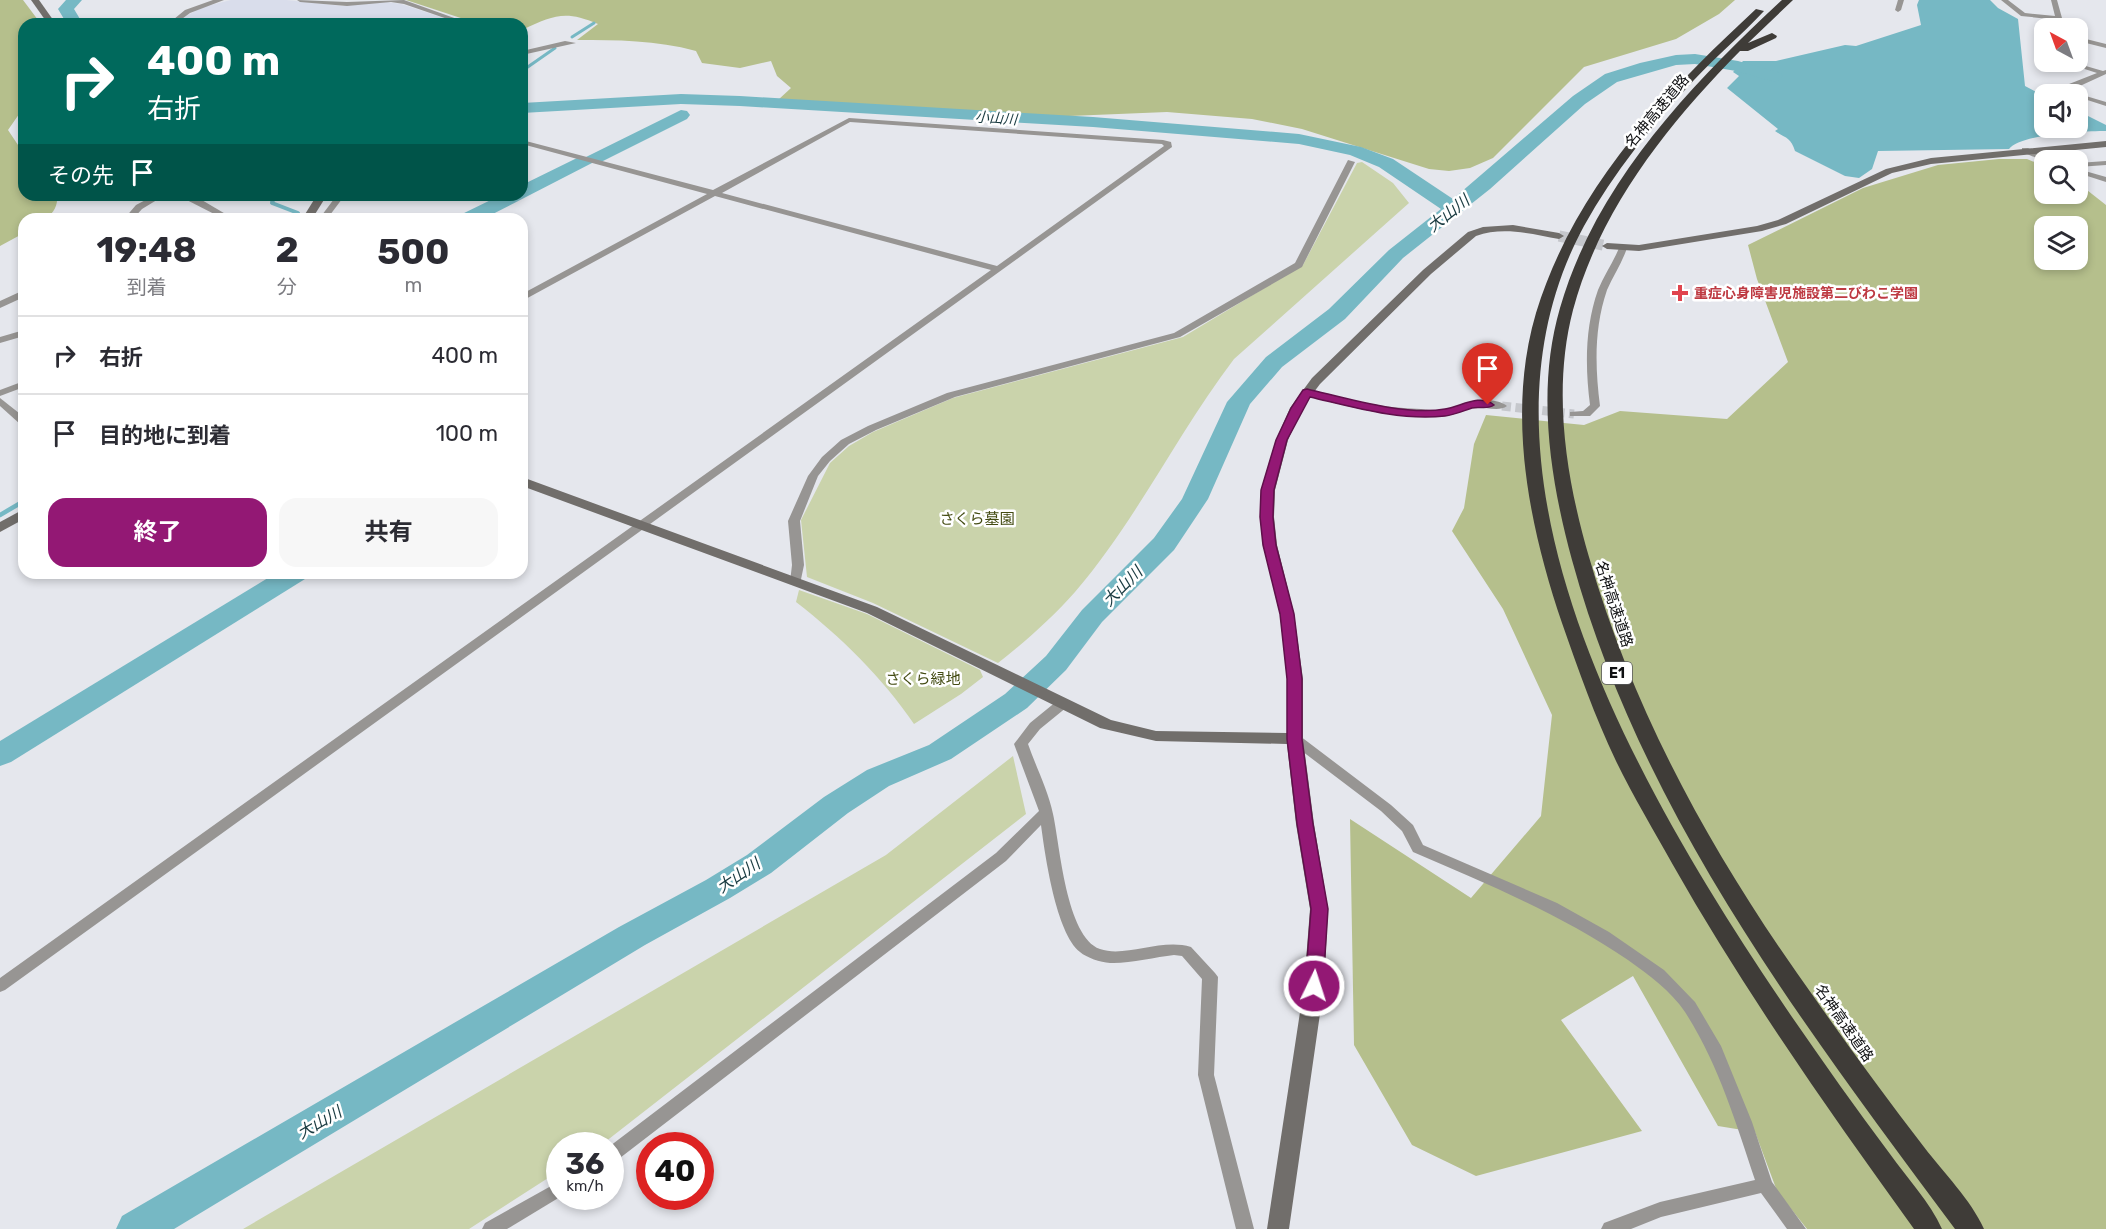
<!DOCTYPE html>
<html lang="ja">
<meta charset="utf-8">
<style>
:root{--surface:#fff;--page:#f7f7f7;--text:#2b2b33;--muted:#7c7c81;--line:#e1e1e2;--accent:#931874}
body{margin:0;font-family:Rubik,"Noto Sans JP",sans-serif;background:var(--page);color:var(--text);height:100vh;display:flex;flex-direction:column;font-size:22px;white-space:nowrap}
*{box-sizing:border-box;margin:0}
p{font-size:20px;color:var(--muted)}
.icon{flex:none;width:33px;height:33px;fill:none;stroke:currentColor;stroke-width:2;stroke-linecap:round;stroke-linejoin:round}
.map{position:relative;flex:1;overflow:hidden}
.side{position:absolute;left:18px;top:213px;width:510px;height:366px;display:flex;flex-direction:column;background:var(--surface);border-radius:18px;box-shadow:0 3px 9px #0003}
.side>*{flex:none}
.top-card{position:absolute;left:18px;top:18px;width:510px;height:183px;border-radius:18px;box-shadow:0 3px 9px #0003;background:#00695c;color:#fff;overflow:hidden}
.needle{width:39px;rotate:319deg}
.tools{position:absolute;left:2034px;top:18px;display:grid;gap:12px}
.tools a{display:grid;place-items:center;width:54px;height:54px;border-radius:12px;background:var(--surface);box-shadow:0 3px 9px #0003;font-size:30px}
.speed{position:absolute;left:546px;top:1132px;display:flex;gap:12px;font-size:30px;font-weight:700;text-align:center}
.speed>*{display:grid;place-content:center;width:78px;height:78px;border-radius:50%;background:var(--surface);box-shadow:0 3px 9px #0003;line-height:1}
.speed small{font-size:15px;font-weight:400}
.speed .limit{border:9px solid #d22;background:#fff;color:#111}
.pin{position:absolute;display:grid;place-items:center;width:51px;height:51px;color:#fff;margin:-62px -26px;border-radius:50% 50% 50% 0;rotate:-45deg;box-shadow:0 0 6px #0007}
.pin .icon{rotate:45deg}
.me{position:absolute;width:66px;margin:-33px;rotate:4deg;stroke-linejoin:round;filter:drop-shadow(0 0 4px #0008)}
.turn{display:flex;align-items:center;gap:21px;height:126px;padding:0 30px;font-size:27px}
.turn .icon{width:78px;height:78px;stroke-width:2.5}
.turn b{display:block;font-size:42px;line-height:51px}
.then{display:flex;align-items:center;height:57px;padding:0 30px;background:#0003;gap:12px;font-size:22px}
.eta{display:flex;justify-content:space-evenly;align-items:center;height:102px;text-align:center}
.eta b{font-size:36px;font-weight:700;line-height:42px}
.primary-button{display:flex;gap:12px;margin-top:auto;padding:12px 30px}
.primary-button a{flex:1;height:69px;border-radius:18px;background:var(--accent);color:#fff;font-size:24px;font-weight:700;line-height:69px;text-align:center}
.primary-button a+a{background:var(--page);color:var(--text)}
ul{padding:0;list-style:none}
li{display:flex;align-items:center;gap:18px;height:78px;padding:0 30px;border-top:2px solid var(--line)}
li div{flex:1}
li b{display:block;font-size:22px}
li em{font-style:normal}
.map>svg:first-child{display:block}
</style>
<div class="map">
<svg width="2106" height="1229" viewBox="0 0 2106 1229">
<rect width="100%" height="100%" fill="#e5e7ed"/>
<polygon fill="#d9ddeb" points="231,0 286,0 343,6 387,2 401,4 462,24 177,24 182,18 203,7"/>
<g fill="#cad3ab">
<path d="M1362,162L1393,183L1409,203L1234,359C1177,434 1136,521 1075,592C1052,618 1025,642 998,663L873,603L807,577L801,520L830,463L849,446L873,432L953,398L1183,337L1303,265L1357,163Z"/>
<path d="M799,590L867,614L980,670L983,677L961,694L914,724C882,677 841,637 796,602Z"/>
<polygon points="1013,756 1026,814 605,1142 599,1146 560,1146 559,1171 469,1229 243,1229 886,855"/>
</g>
<g fill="#b5bf8c" fill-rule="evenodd">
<path d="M0,0H23L41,24H24V107L8,130L24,154V195H57C58,206 54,212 46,219H24V233L0,246Z"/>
<path d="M406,0H1735L1719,14L1676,39L1584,67L1493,158L1470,168L1449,171L1429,169L1302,129L1252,119L1167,112L1045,117L778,100L791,88L777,76L771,61L740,68L702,63L696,51C656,40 617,40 577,40L598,24C565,10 554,15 522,30V24H479Z"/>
<path d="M1999,159H2027L2044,166V194H2078V183L2106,205V1229H1807L1777,1191L1755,1132L1718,1126L1633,976L1561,1020L1642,1131L1476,1176L1412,1145L1354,1045L1350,819L1471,898L1541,816L1552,715L1503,609L1452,531L1464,508L1474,444L1486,415L1584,425L1620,411L1727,419L1788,362L1757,279L1748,245L1863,188L1938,165ZM2044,226H2078V260H2044Z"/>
</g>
<path fill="#76b8c4" d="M1919,0H1990L1998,8L2018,19L2025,86L2044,96V128H2078V111L2106,125V131C2084,131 2020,134 2009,149L1878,151L1872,169L1859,178L1845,176L1795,151C1791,137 1785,138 1775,131L1778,129L1727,88L1739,76L1733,72L1743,61H1776L1845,45L1856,46L1921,25L1917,5Z"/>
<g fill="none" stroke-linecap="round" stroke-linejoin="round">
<g stroke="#76b8c4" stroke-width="3">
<polyline points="572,37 594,23"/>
<polyline points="522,71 555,48"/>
<polyline points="272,201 274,195"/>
</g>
<polyline stroke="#76b8c4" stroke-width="4" points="273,200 272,203 298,213 293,219"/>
<polyline stroke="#76b8c4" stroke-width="4.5" points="0,515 24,501"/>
<g fill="#76b8c4" fill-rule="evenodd">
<polygon points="66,0 82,0 74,9 83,24 67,24 58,9"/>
<polygon points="1695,54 1738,61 1781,73 1783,77 1775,82 1736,71 1695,64 1676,65 1617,82 1585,104 1490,189 1403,258 1345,319 1282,367 1250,404 1208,499 1174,550 1102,622 1066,670 1027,708 951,759 889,786 848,813 771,873 730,898 645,945 174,1229 116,1229 122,1216 619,927 706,880 747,855 824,797 867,770 929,745 1005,694 1046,656 1082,610 1154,538 1182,499 1227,402 1266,357 1329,309 1389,250 1441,209 1379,167 1350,155 1299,144 1093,127 740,106 681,104 522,113 522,103 681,94 740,96 1093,117 1299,134 1361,147 1393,159 1453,199 1573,96 1605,74 1640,63 1676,55"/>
<polygon points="681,110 687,111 690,115 687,119 601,162 592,163 483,219 457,219 460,215 501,195 522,195 522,185 577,158 586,157"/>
<polygon points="276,573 309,573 305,579 11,762 0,766 0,741"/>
</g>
<polyline stroke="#c5c7cc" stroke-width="9" stroke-dasharray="9 4.5" stroke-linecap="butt" points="1502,406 1574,414"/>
<polyline stroke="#c5c7cc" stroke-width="11" stroke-dasharray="11 6" stroke-linecap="butt" points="1559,236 1607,246"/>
<g fill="#979593" fill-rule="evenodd">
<polygon points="213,0 224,0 190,13 175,24 168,24 185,10"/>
<polygon points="297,0 347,2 404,0 471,24 462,24 404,4 391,2 347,6 300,2"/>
<polygon points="1898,0 1904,0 1901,10 1898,12 1895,10"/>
<polygon points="2001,0 2008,0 2025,13 2055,16 2051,0 2057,0 2062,18 2059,20 2021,16"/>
<polygon points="2078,37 2106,44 2106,48 2078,41"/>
<polygon points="565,41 576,43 522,55 522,51"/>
<polygon points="2063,62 2072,62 2103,71 2106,70 2106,74 2069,91 2106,102 2106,106 2078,97 2078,94 2062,94 2064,86 2097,73"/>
<path d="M849,118L1163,140L1171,142L1172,147L5,990L0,992V978L991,270L715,196L522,301V294L707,194L522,144V140L713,190ZM850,122L1162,144L1164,146L997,266L722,193Z"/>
<polygon points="2022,148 2028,148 2052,160 2044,161 2022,152"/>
<polygon points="1348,160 1355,162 1302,267 1180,337 955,397 876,430 849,444 830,461 818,476 800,521 804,565 800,584 792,584 790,582 792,565 788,521 808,476 822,457 841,440 868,426 947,393 1174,333 1295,263"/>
<polygon points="2106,161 2106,165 2078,167 2078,163"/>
<polygon points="2078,169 2106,177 2106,182 2078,173"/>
<polygon points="155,195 165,195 142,209 133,219 124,219 136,205"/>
<polygon points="177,195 195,196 234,219 224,219"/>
<polygon points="337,195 345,195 327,219 319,219"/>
<path d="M1623,245L1627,248C1622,263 1613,276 1607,290C1594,328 1595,367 1600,406L1590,416H1570V412L1583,411L1590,405C1585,366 1585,327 1598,290C1604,275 1613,263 1619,248Z"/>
<polygon points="24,290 24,297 0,308 0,301"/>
<polygon points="24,330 24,336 0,343 0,337"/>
<polygon points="24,381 24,387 0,396 0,390"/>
<path d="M1307,390C1345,399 1382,408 1421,409C1429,410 1437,411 1445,410C1462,407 1490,393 1507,406C1499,412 1486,407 1476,407C1465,408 1455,415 1445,416C1401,421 1346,406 1303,395L1302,393Z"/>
<polygon points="0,398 24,417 24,425 20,424 0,406"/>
<path d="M1062,700L1067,701L1068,704L1067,707L1040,729L1028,744C1036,767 1048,790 1053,814C1060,845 1066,937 1100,949C1125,958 1161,938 1191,947L1215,973L1218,977L1214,1075L1254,1229H1236L1198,1075L1202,979L1182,956L1174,955C1155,957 1128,964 1110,963C1100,962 1087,958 1080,952C1056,933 1045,855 1041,825L1006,861L616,1161L610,1163V1146L996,853L1039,811L1014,744L1030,723L1057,701Z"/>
<path d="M1295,735L1300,736L1391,805L1413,825L1423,845L1557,903L1609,932L1664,970L1695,1002L1721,1046L1752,1122L1772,1182L1806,1229H1787L1761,1193L1661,1217L1631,1229H1601L1604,1223L1660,1202L1755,1180C1736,1123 1718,1063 1685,1012C1671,991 1649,975 1628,960C1561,914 1487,884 1413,852L1402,831L1381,811L1290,742L1288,739Z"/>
<polygon points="560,1181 560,1197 507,1229 482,1229 485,1223"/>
</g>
<g fill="#716e6b" fill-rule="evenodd">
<polygon points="31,0 39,0 56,24 48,24"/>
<polygon points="2106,141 2106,147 1931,164 1892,173 1786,224 1762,231 1639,251 1607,249 1602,246 1607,243 1639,245 1757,226 1778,220 1886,169 1931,158"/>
<polygon points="317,195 327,195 312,219 302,219"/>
<path d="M1513,225L1559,233L1564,236L1559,239C1532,234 1503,226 1476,236L1431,274L1320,384L1302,408L1288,440L1275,490L1274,517L1277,545L1294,614L1303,679V739L1314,824L1328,909L1324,986L1289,1229H1267L1304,986L1310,909L1296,824L1287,744L1156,741L1100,728L867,613L522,486V477L877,607L1111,720L1156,731L1287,733V679L1280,614L1263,545L1260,517L1261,490L1276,440L1290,408L1312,378L1423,270L1468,232L1483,227Z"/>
<polygon points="24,509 24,519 0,532 0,522"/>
</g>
<g fill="#3f3c38" fill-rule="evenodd">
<path d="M1782,0H1793L1748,43L1772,33L1777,36L1776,38L1748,51H1740C1668,124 1600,209 1573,310C1552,391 1566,478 1589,557C1635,718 1718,864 1816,1000C1851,1050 1887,1099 1924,1147C1944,1173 1971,1200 1984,1229H1955C1802,1023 1641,812 1572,560C1550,479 1536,390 1560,308C1596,183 1690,86 1782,0Z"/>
<path d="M1756,9L1764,11C1742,35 1716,56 1694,80C1652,125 1614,172 1584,226C1447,478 1651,809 1792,1017C1824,1063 1856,1109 1890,1154C1907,1178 1930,1202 1942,1229H1914C1829,1111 1745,992 1673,865C1654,831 1633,796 1616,761C1595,717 1578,669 1562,623C1529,526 1506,414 1536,313C1574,189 1663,95 1756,9Z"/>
</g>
</g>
<path fill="#931874" stroke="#60104b" stroke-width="1.5" d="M1307,389C1346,398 1405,416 1445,409C1460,407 1480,393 1494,405C1487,410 1480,406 1472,408C1463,411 1454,415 1445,416C1399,421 1353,407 1310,397L1287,440L1274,490L1273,517L1276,545L1294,614L1302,679V739L1313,824L1328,909L1323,986L1320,991L1314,993L1308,991L1305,986L1311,909L1297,824L1287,739V679L1280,614L1263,545L1260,517L1261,490L1276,440L1291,408L1303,390Z"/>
<path fill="#e0444e" stroke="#fff" stroke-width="2" d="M1677 284h6v6h6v6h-6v6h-6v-6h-6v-6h6z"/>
<g text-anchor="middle" stroke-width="5" stroke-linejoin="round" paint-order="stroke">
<g font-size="14" font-style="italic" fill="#193a40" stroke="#fff">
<text transform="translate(996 118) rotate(4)" y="5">小山川</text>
</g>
<g font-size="14" font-weight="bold" fill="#be3a42" stroke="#fff" text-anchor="start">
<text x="1694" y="298">重症心身障害児施設第二びわこ学園</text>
</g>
<rect fill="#fff" stroke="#575859" stroke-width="1.5" x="1602" y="662" width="30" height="22" rx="4.5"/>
<g font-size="14" font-weight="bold" fill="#0f1012">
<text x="1617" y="678">E1</text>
</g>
<g font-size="15" fill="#0f1012" stroke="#fff">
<text transform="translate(1657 111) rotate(-50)" y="5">名神高速道路</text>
<text transform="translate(1614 604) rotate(72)" y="5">名神高速道路</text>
<text transform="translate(1844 1023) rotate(55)" y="5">名神高速道路</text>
</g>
<g font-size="15" fill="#444c13" stroke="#fff">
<text x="977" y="524">さくら墓園</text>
<text x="923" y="684">さくら緑地</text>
</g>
<g font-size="16" font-style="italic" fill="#193a40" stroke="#fff">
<text transform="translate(1448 213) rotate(-38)" y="6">大山川</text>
<text transform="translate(1122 586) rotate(-45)" y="6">大山川</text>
<text transform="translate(738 875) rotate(-34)" y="6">大山川</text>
<text transform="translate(319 1122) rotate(-30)" y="6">大山川</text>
</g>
</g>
</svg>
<div class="tools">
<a><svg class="needle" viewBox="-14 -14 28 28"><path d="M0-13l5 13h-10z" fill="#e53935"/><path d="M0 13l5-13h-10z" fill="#7c7c81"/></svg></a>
<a><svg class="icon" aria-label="sound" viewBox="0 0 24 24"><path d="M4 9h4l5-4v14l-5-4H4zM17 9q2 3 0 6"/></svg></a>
<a><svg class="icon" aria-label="search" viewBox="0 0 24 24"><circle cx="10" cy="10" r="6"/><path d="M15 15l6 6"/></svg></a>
<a><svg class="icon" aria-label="layers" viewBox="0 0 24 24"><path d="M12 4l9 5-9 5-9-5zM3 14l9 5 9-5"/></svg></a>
</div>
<div class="speed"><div>36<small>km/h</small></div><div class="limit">40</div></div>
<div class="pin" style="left:1488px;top:405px;background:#d93025"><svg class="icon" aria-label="arrive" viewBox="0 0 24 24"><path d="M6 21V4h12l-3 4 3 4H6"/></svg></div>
<svg class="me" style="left:1314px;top:986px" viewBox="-20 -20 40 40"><circle r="17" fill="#931874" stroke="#fff" stroke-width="3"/><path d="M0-11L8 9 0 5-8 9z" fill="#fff"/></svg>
<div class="top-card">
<div class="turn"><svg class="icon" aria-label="right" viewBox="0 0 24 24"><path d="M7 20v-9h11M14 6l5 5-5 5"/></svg><div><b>400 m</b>右折</div></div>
<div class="then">その先<svg class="icon" aria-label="arrive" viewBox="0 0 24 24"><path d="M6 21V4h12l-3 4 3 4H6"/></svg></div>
</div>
<section class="side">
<div class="eta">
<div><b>19:48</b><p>到着</p></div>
<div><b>2</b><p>分</p></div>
<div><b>500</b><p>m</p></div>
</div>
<ul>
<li><svg class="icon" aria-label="right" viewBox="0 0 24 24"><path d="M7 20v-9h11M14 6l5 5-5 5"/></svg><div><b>右折</b></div><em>400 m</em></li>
<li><svg class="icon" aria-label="arrive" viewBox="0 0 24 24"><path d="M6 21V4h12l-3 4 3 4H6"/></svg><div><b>目的地に到着</b></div><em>100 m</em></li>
</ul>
<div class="primary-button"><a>終了</a><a>共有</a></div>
</section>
</div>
